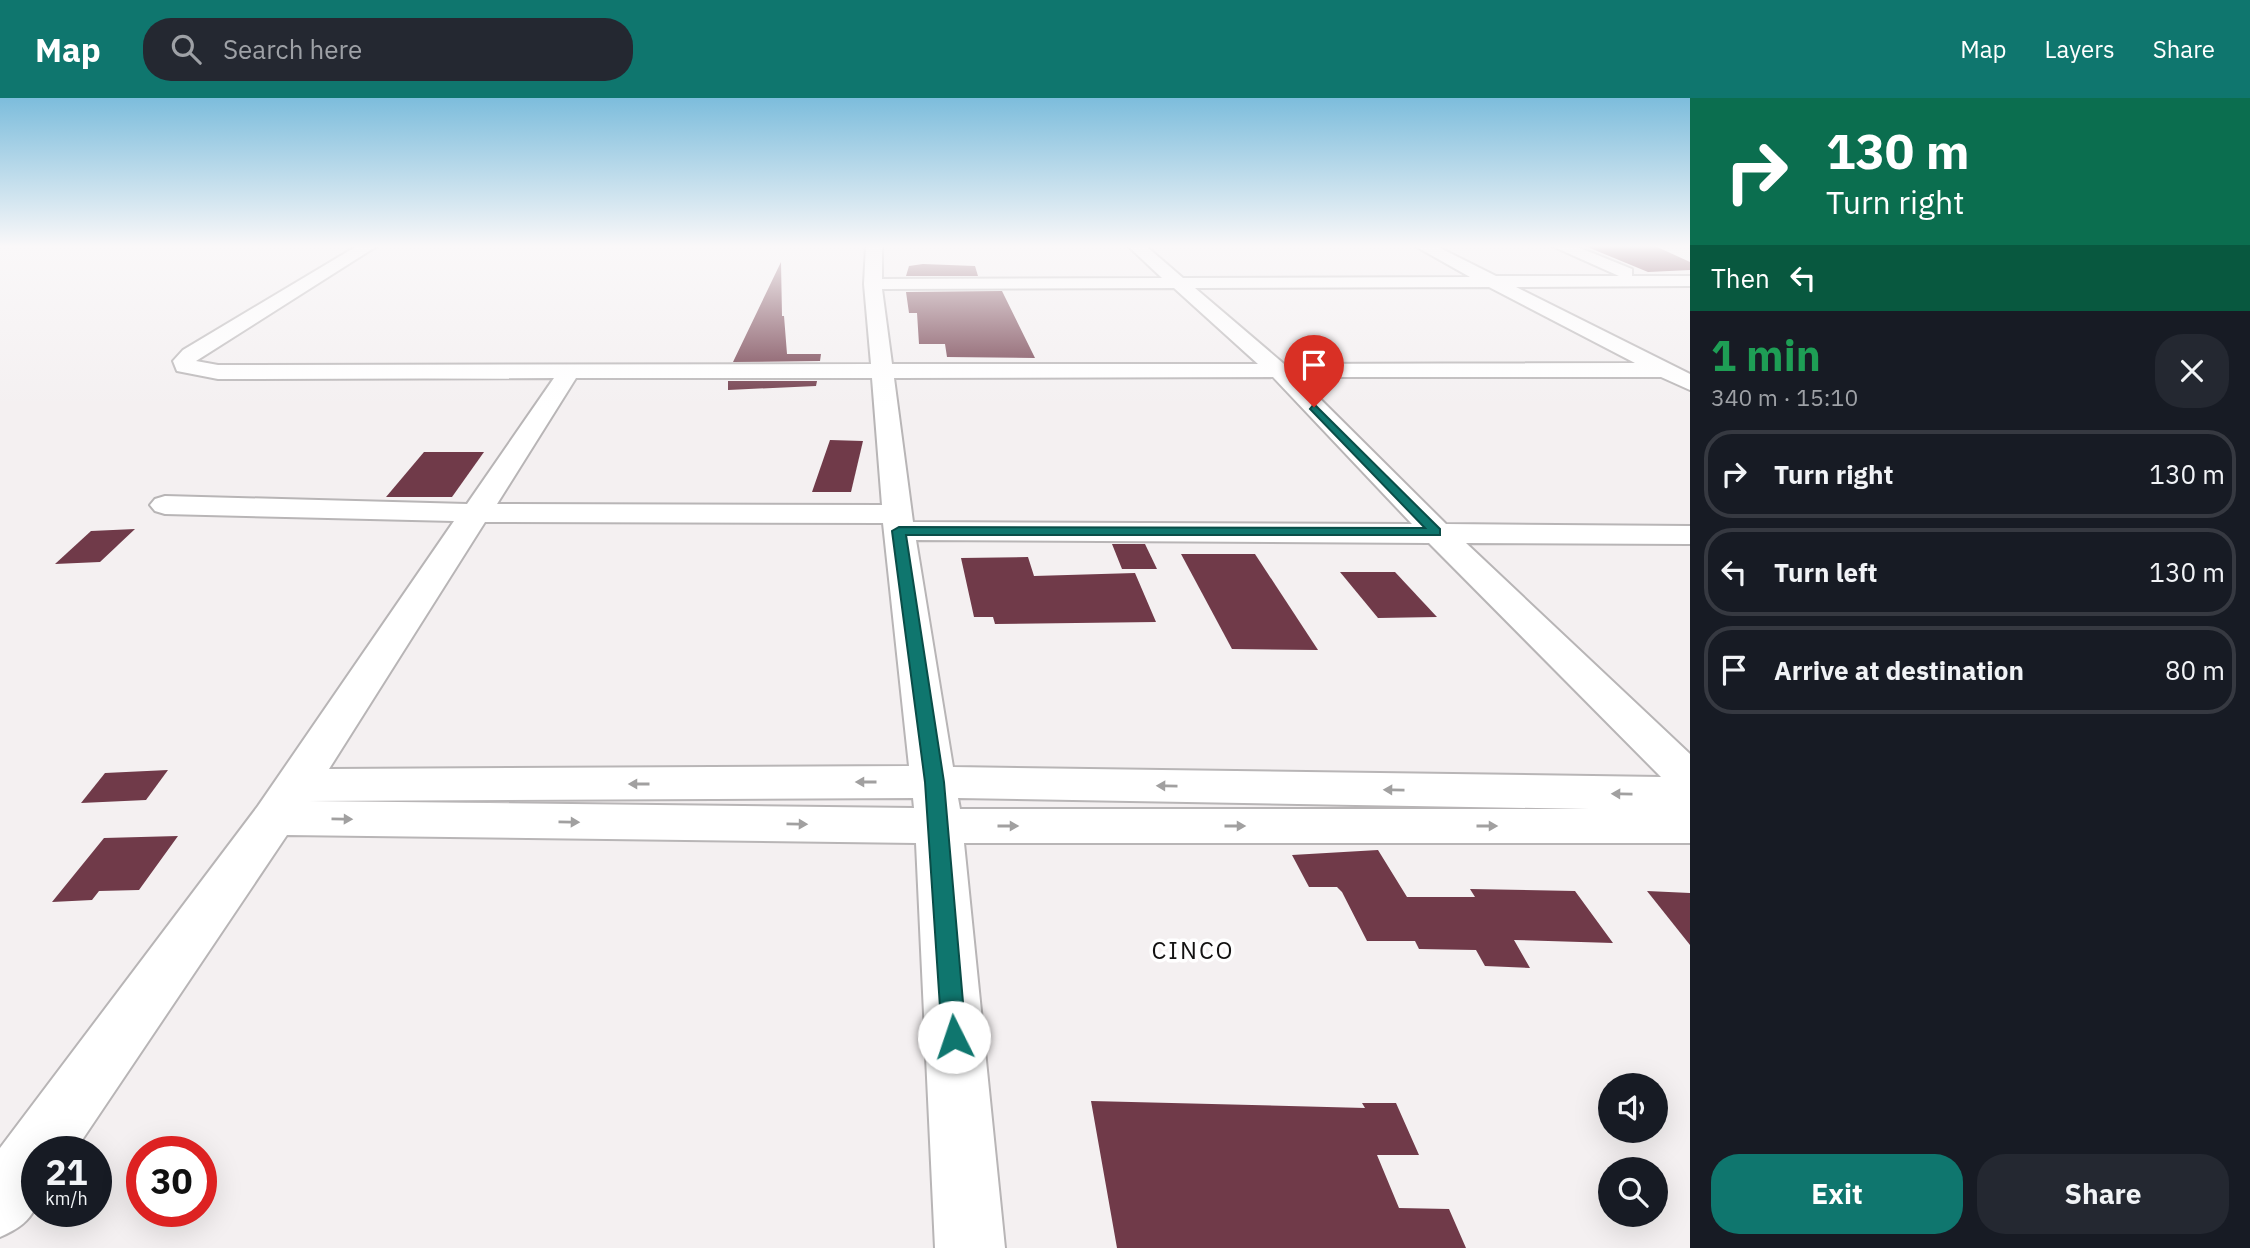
<!DOCTYPE html>
<meta charset="utf-8">
<style>
:root{--surface:#171b24;--page:#242831;--text:#f1f3f6;--muted:#9ea1a6;--line:#363941;--accent:#0f766e}
body{margin:0;font-family:"IBM Plex Sans",sans-serif;background:var(--page);color:var(--text);height:100vh;display:flex;flex-direction:column;font-size:26px;white-space:nowrap}
*{box-sizing:border-box;margin:0}
p{font-size:23px;color:var(--muted)}
.icon{flex:none;width:38px;height:38px;fill:none;stroke:currentColor;stroke-width:2;stroke-linecap:round;stroke-linejoin:round}
.map{position:relative;flex:1;overflow:hidden}
.panel{display:flex;flex-direction:column;background:var(--surface);width:560px}
.panel>*{flex:none}
.guide{background:#0b6e4f;color:#fff;overflow:hidden}
.controls{position:absolute;left:1598px;top:975px;display:grid;gap:14px}
.controls a{display:grid;place-items:center;width:70px;height:70px;border-radius:50%;background:var(--surface);box-shadow:0 7px 28px #0002;font-size:35px}
.speed{position:absolute;left:21px;top:1038px;display:flex;gap:14px;font-size:35px;font-weight:700;text-align:center}
.speed>*{display:grid;place-content:center;width:91px;height:91px;border-radius:50%;background:var(--surface);box-shadow:0 7px 28px #0002;line-height:1}
.speed small{font-size:18px;font-weight:400}
.speed .limit{border:10px solid #d22;background:#fff;color:#111}
.pin{position:absolute;display:grid;place-items:center;width:60px;height:60px;color:#fff;margin:-72px -30px;border-radius:50% 50% 50% 0;rotate:-45deg;box-shadow:0 0 7px #0007}
.pin .icon{rotate:45deg}
.me{position:absolute;width:77px;margin:-38px;rotate:356deg;stroke-linejoin:round;filter:drop-shadow(0 0 5px #0008)}
.turn{display:flex;align-items:center;gap:24px;height:147px;padding:0 21px;font-size:32px}
.turn .icon{width:91px;height:91px;stroke-width:2.5}
.turn b{display:block;font-size:49px;line-height:60px}
.then{display:flex;align-items:center;height:66px;padding:0 21px;background:#0003;gap:14px;font-size:26px}
.round{display:grid;place-items:center;flex:none;width:74px;height:74px;border-radius:28px;background:var(--page)}
.headline{display:flex;align-items:center;justify-content:space-between;height:119px;padding:0 21px}
h1{font-size:42px;font-weight:700;line-height:52px;color:#1e9e55}
.action{display:flex;gap:14px;margin-top:auto;padding:14px 21px}
.action a{flex:1;height:80px;border-radius:28px;background:var(--accent);color:#fff;font-size:28px;font-weight:700;line-height:80px;text-align:center}
.action a+a{background:var(--page);color:var(--text)}
ul{padding:0;list-style:none}
li{display:flex;align-items:center;gap:21px;height:88px;margin:0 14px 10px;padding:0 7px;border:4px solid var(--line);border-radius:28px}
li div{flex:1}
li b{display:block;font-size:26px}
li em{font-style:normal}
header{display:flex;align-items:center;gap:42px;box-sizing:border-box;height:98px;padding:0 35px;background:var(--accent);color:#fff}
header strong{font-size:33px}
nav{display:flex;gap:38px;margin-inline-start:auto;font-size:24px}
.search{width:490px;height:63px;background:var(--page);display:flex;align-items:center;gap:18px;box-sizing:border-box;padding:0 24px;border-radius:28px;color:var(--muted);font-size:26px}
main{display:flex;flex:1;min-height:0}
.map>svg:first-child{display:block}
</style>
<header>
<strong>Map</strong>
<div class="search"><svg class="icon" aria-label="search" viewBox="0 0 24 24"><circle cx="10" cy="10" r="6"/><path d="M15 15l6 6"/></svg>Search here</div>
<nav><a>Map</a><a>Layers</a><a>Share</a></nav>
</header>
<main>
<div class="map">
<svg width="1690" height="1150" viewBox="0 0 1690 1150">
<rect width="100%" height="100%" fill="#f4f0f1"/>
<g fill="#703a49">
<polygon points="1585,148 1655,148 1690,164 1690,172 1648,174"/>
<polygon points="781,164 782,218 784,218 787,256 821,256 820,263 733,264"/>
<polygon points="923,166 975,168 978,178 906,178 909,168"/>
<polygon points="1002,193 1035,260 947,259 945,246 919,246 917,215 909,215 906,194"/>
<polygon points="728,283 817,283 816,288 728,292"/>
<polygon points="830,342 863,343 851,394 812,394"/>
<polygon points="424,354 484,354 452,399 386,399"/>
<polygon points="135,431 100,464 55,466 91,433"/>
<polygon points="1112,446 1145,446 1157,471 1122,471"/>
<polygon points="1181,456 1255,456 1318,552 1232,551"/>
<polygon points="1028,459 1034,478 1135,475 1156,524 995,526 993,519 974,519 961,460"/>
<polygon points="1340,474 1395,474 1437,519 1378,520"/>
<polygon points="168,672 146,702 81,705 105,675"/>
<polygon points="178,738 139,792 99,793 92,802 52,804 104,740"/>
<polygon points="1378,752 1407,799 1475,799 1470,791 1575,793 1613,845 1514,842 1530,870 1485,868 1476,852 1419,851 1415,843 1367,843 1342,794 1337,789 1309,789 1292,757"/>
<polygon points="1647,793 1690,795 1690,847"/>
<polygon points="1091,1003 1365,1010 1362,1005 1396,1005 1419,1057 1377,1057 1399,1110 1449,1111 1466,1150 1117,1150"/>
</g>
<g fill="none" stroke-linecap="round" stroke-linejoin="round">
<defs>
<path id="minor" d="M357,148H377L196,263L218,267L871,266L864,186L866,148H882V181L1162,180L1128,148H1146L1183,180L1470,179L1415,148H1436L1496,178H1619L1552,148H1575L1632,171V178H1690V188L1516,189L1690,276V292L1661,279H1298L1446,426L1690,428V446L1466,445L1690,656V745H964L1005,1150H935L916,745L287,737L74,1054H37C37,1098 47,1119 0,1139V1050L258,708L454,423L165,416L155,413L150,407L155,401L165,398L467,406L554,280L218,281L177,273L173,263L183,252ZM1489,189L1635,265L1284,266L1195,190ZM1174,190L1258,266H892L882,191ZM1273,279L1412,426L913,424L894,280ZM576,280H872L882,407L497,406ZM485,424L883,425L909,668L329,671ZM916,442L1429,445L1661,679L953,669ZM913,700L914,710L309,703ZM958,700L1589,711H960Z"/>
</defs>
<use href="#minor" stroke="#b8b5b6" stroke-width="4"/>
<use href="#minor" fill="#fff" fill-rule="evenodd"/>
</g>
<defs><path id="oneway-solid" d="M-6-.8H1V-3.2L6.5 0L1 3.2V.8H-6Z" transform="scale(1.75)"/></defs>
<g fill="#a1a0a0">
<use href="#oneway-solid" transform="translate(866 684) rotate(180)"/>
<use href="#oneway-solid" transform="translate(639 686) rotate(180)"/>
<use href="#oneway-solid" transform="translate(1167 688) rotate(-179)"/>
<use href="#oneway-solid" transform="translate(1394 692) rotate(-179)"/>
<use href="#oneway-solid" transform="translate(1622 696) rotate(-179)"/>
<use href="#oneway-solid" transform="translate(342 721) rotate(1)"/>
<use href="#oneway-solid" transform="translate(569 724) rotate(1)"/>
<use href="#oneway-solid" transform="translate(797 726) rotate(1)"/>
<use href="#oneway-solid" transform="translate(1008 728)"/>
<use href="#oneway-solid" transform="translate(1235 728)"/>
<use href="#oneway-solid" transform="translate(1487 728)"/>
</g>
<linearGradient id="sky" x2="0" y2="1"><stop stop-color="#7dbddc"/><stop offset="0.48" stop-color="#faf8f9"/><stop offset="1" stop-color="#faf8f9" stop-opacity="0"/></linearGradient>
<rect width="1690" height="309" fill="url(#sky)"/>
<polygon fill="#0f766e" stroke="#0a4d48" stroke-width="2" points="1314,306 1440,431 1440,437 906,437 944,684 966,939 963,947 954,950 946,947 942,939 925,684 892,433 899,429 1425,430 1310,311"/>
<g text-anchor="middle" stroke-width="7" stroke-linejoin="round" paint-order="stroke">
<g font-size="24" letter-spacing="2" fill="#131212" stroke="#fff">
<text x="1193" y="861">CINCO</text>
</g>
</g>
</svg>
<div class="controls">
<a><svg class="icon" aria-label="sound" viewBox="0 0 24 24"><path d="M4 9h4l5-4v14l-5-4H4zM17 9q2 3 0 6"/></svg></a>
<a><svg class="icon" aria-label="search" viewBox="0 0 24 24"><circle cx="10" cy="10" r="6"/><path d="M15 15l6 6"/></svg></a>
</div>
<div class="speed"><div>21<small>km/h</small></div><div class="limit">30</div></div>
<div class="pin" style="left:1314px;top:309px;background:#d93025"><svg class="icon" aria-label="arrive" viewBox="0 0 24 24"><path d="M6 21V4h12l-3 4 3 4H6"/></svg></div>
<svg class="me" style="left:954px;top:939px" viewBox="-20 -20 40 40"><circle r="19" fill="#fff"/><path d="M0-13L10 11 0 6-10 11z" fill="#0f766e"/></svg>
</div>
<section class="panel">
<div class="guide">
<div class="turn"><svg class="icon" aria-label="right" viewBox="0 0 24 24"><path d="M7 20v-9h11M14 6l5 5-5 5"/></svg><div><b>130 m</b>Turn right</div></div>
<div class="then">Then<svg class="icon" aria-label="left" viewBox="0 0 24 24"><path d="M17 20v-9H6M10 6l-5 5 5 5"/></svg></div>
</div>
<div class="headline"><div><h1>1 min</h1><p>340 m · 15:10</p></div><a class="round"><svg class="icon" aria-label="close" viewBox="0 0 24 24"><path d="M6 6l12 12M18 6L6 18"/></svg></a></div>
<ul>
<li><svg class="icon" aria-label="right" viewBox="0 0 24 24"><path d="M7 20v-9h11M14 6l5 5-5 5"/></svg><div><b>Turn right</b></div><em>130 m</em></li>
<li><svg class="icon" aria-label="left" viewBox="0 0 24 24"><path d="M17 20v-9H6M10 6l-5 5 5 5"/></svg><div><b>Turn left</b></div><em>130 m</em></li>
<li><svg class="icon" aria-label="arrive" viewBox="0 0 24 24"><path d="M6 21V4h12l-3 4 3 4H6"/></svg><div><b>Arrive at destination</b></div><em>80 m</em></li>
</ul>
<div class="action"><a>Exit</a><a>Share</a></div>
</section>
</main>
